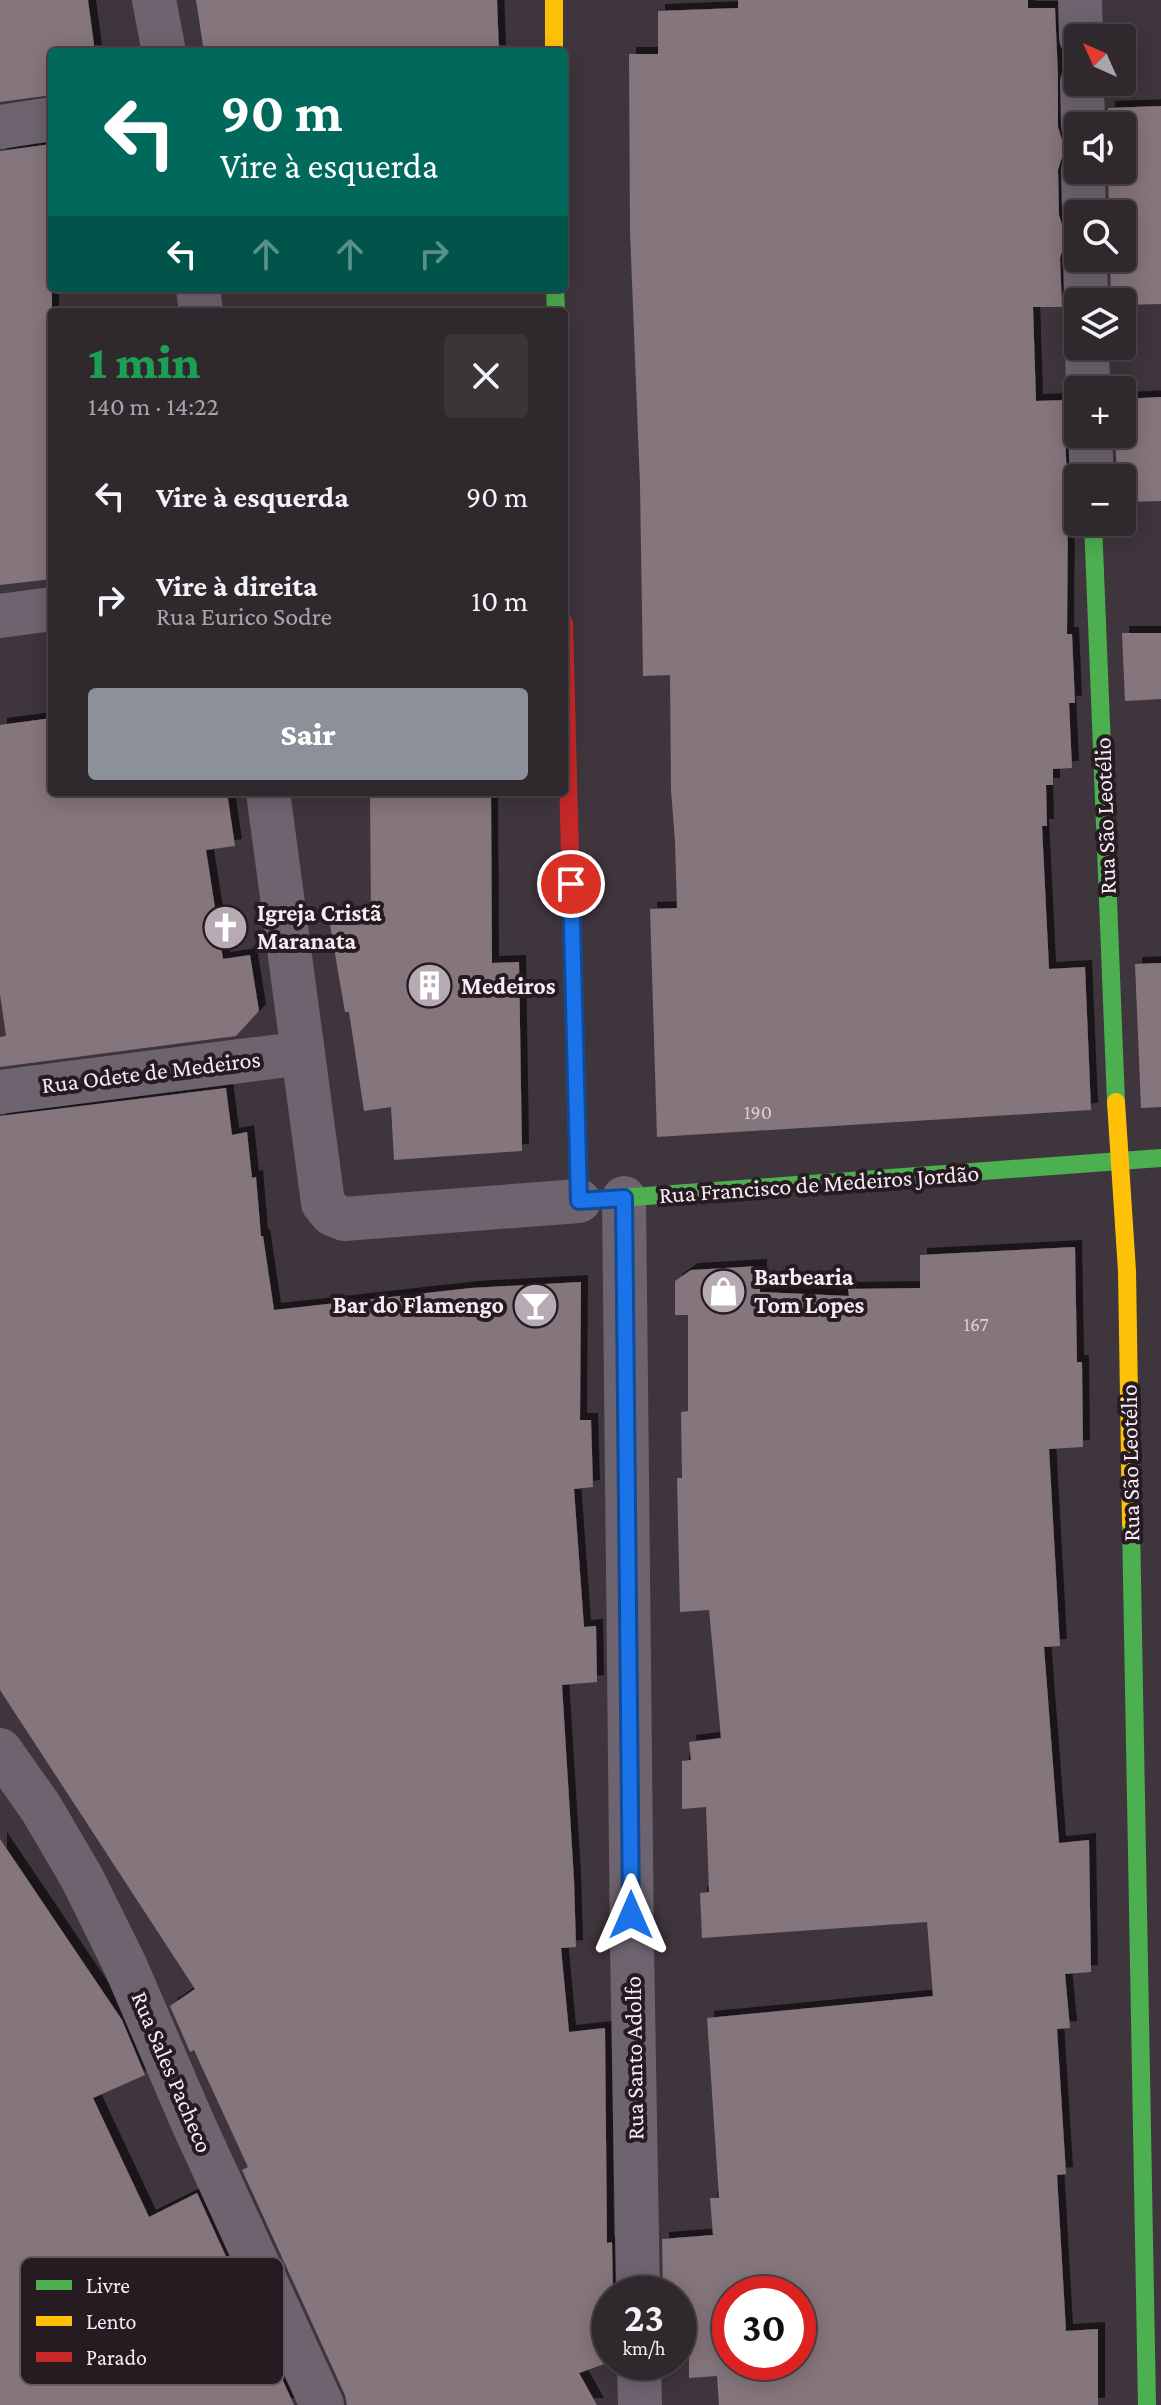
<!DOCTYPE html>
<html lang="pt">
<meta charset="utf-8">
<style>
:root{--surface:#2f282d;--page:#3b3439;--text:#f1f3f6;--muted:#a7a6aa;--line:#4a4449;--accent:#8c9099}
body{margin:0;font-family:"Crimson Pro",serif;background:var(--page);color:var(--text);height:100vh;display:flex;flex-direction:column;font-size:30px;white-space:nowrap}
*{box-sizing:border-box;margin:0}
p{font-size:26px;color:var(--muted)}
.icon{flex:none;width:44px;height:44px;fill:none;stroke:currentColor;stroke-width:2;stroke-linecap:round;stroke-linejoin:round}
.map{position:relative;flex:1;overflow:hidden}
.side{position:absolute;left:48px;top:308px;width:520px;height:488px;display:flex;flex-direction:column;background:var(--surface);border-radius:8px;box-shadow:0 4px 20px #0003,0 0 0 2px var(--line)}
.side>*{flex:none}
.banner{position:absolute;left:48px;top:48px;width:520px;height:244px;border-radius:8px;box-shadow:0 4px 20px #0003,0 0 0 2px var(--line);background:#00695c;color:#fff;overflow:hidden}
.needle{width:52px;rotate:315deg}
.buttons{position:absolute;left:1064px;top:24px;display:grid;gap:16px}
.buttons a{display:grid;place-items:center;width:72px;height:72px;border-radius:8px;background:var(--surface);box-shadow:0 4px 20px #0003,0 0 0 2px var(--line);font-size:40px}
.speed{position:absolute;left:592px;top:2276px;display:flex;gap:16px;font-size:40px;font-weight:700;text-align:center}
.speed>*{display:grid;place-content:center;width:104px;height:104px;border-radius:50%;background:var(--surface);box-shadow:0 4px 20px #0003,0 0 0 2px var(--line);line-height:1}
.speed small{font-size:20px;font-weight:400}
.speed .limit{border:12px solid #d22;background:#fff;color:#111}
.pin{position:absolute;display:grid;place-items:center;width:68px;height:68px;color:#fff;margin:-34px;border:4px solid #fff;border-radius:50%;box-shadow:0 2px 8px #0007}
.me{position:absolute;width:88px;margin:-44px;rotate:0deg;stroke-linejoin:round;filter:drop-shadow(0 0 6px #0008)}
.turn{display:flex;align-items:center;gap:28px;height:168px;padding:0 40px;font-size:36px}
.turn .icon{width:104px;height:104px;stroke-width:2.5}
.turn b{display:block;font-size:56px;line-height:68px}
.lanes{display:flex;align-items:center;height:76px;padding:0 40px;background:#0003;justify-content:center;gap:40px;direction:ltr}
.lanes .off{opacity:.35}
.round{display:grid;place-items:center;flex:none;width:84px;height:84px;border-radius:8px;background:var(--page)}
.overview{display:flex;align-items:center;justify-content:space-between;height:136px;padding:0 40px}
h1{font-size:48px;font-weight:800;line-height:60px;color:#1e9e55}
.button{display:flex;gap:16px;margin-top:auto;padding:16px 40px}
.button a{flex:1;height:92px;border-radius:8px;background:var(--accent);color:#fff;font-size:32px;font-weight:800;line-height:92px;text-align:center}
ul{padding:0;list-style:none}
li{display:flex;align-items:center;gap:24px;height:104px;padding:0 40px}
li div{flex:1}
li b{display:block;font-size:30px}
li em{font-style:normal}
.map>svg:first-child{display:block}
</style>
<div class="map">
<svg width="1161" height="2405" viewBox="0 0 1161 2405">
<defs>
<filter id="shadow"><feDropShadow dx="7" dy="-7" stdDeviation="0" flood-color="#0009"/></filter>
</defs>
<rect width="100%" height="100%" fill="#3f353c"/>
<g fill="#85757b" fill-rule="evenodd" filter="url(#shadow)">
<polygon points="0,0 88,0 95,52 52,52 52,95 0,102"/>
<polygon points="196,0 497,0 499,52 204,52"/>
<polygon points="738,0 1028,0 1028,8 1055,8 1058,76 1058,127 1062,140 1072,148 1062,157 1058,170 1059,215 1063,228 1073,236 1064,245 1060,258 1062,307 1033,307 1036,401 1066,400 1078,412 1068,422 1065,435 1067,480 1071,491 1078,498 1078,502 1068,503 1067,634 1072,634 1075,703 1069,703 1072,768 1053,769 1053,785 1046,785 1047,826 1042,826 1049,969 1085,967 1091,1110 657,1137 650,909 677,908 675,842 671,790 670,675 643,676 640,485 630,231 629,54 658,54 658,11 738,8"/>
<polygon points="1161,106 1161,304 1122,305 1122,302 1111,302 1110,258 1122,258 1122,214 1109,214 1108,170 1122,170 1122,126 1108,126 1108,108"/>
<polygon points="52,144 52,579 0,585 0,151"/>
<polygon points="1161,397 1161,501 1122,502 1122,478 1117,478 1115,434 1122,434 1122,399"/>
<polygon points="1122,633 1161,633 1161,699 1125,701"/>
<polygon points="52,718 52,792 227,792 235,846 206,850 223,959 250,955 259,1011 236,1036 0,1067 0,1037 6,1036 0,994 0,725"/>
<polygon points="370,792 491,792 492,963 519,962 522,1151 394,1160 391,1107 364,1111 349,1012 345,1012 330,925 371,924"/>
<polygon points="1161,963 1161,1107 1141,1108 1135,964"/>
<polygon points="226,1088 232,1135 247,1132 252,1178 256,1177 261,1236 263,1236 274,1310 471,1288 581,1282 580,1420 591,1420 593,1487 574,1489 584,1627 596,1626 597,1682 562,1685 574,1880 576,1947 561,1948 569,2032 605,2028 607,2243 612,2242 613,2294 610,2294 610,2362 579,2373 597,2405 347,2405 345,2395 242,2170 248,2167 194,2050 190,2052 170,2006 195,1989 0,1690 0,1116"/>
<path d="M1075,1247L1077,1362H1082L1083,1447L1049,1449L1060,1646L1044,1647L1059,1843L1089,1840L1091,1972L1065,1974L1070,2028L1057,2029L1066,2174L1057,2175L1066,2331L1098,2329V2405H719L717,2376L689,2378V2334L678,2338V2294H663L662,2239L713,2235L710,2198H719L707,2018L933,1996L927,1922L702,1938L700,1893L709,1892L706,1807L682,1809V1761L691,1760L689,1742L721,1738L709,1610L680,1612L677,1478H682L681,1412L688,1411V1315H675V1281L691,1270L760,1266V1292L849,1296L848,1289L920,1288V1255ZM730,2294H798V2362H730Z"/>
<polygon points="0,1839 122,2020 145,2075 93,2098 149,2217 197,2193 294,2405 0,2405"/>
</g>
<g fill="none" stroke-linecap="round" stroke-linejoin="round">
<g stroke="#6d646f" stroke-width="44">
<polyline points="154,0 164,52"/>
<polyline points="1080,0 1081,38"/>
<polyline points="1082,82 1083,126"/>
<polyline points="0,127 52,119"/>
<polyline points="1083,170 1084,214"/>
<polyline points="1085,258 1086,302"/>
<polyline points="198,288 201,312"/>
<polyline points="1087,346 1088,390"/>
<polyline points="1090,434 1092,478"/>
<polyline points="0,616 52,609"/>
<polyline points="268,792 323,1203 332,1214 344,1219 579,1201"/>
<polyline points="0,1092 303,1053"/>
<polyline points="624,1198 632,1946 638,2294"/>
<polyline points="0,1750 41,1808 82,1878 125,1965 192,2121 322,2405"/>
<polyline points="639,2362 640,2405"/>
</g>
<g stroke="#4caf50" stroke-width="18">
<polyline points="555,288 556,312"/>
<polyline points="1093,522 1116,1102"/>
<polyline points="572,931 579,1201 1161,1158"/>
<polyline points="1131,1523 1147,2405"/>
</g>
<g stroke="#ffc107" stroke-width="18">
<polyline points="554,0 554,52"/>
<polyline points="1116,1102 1127,1271 1131,1523"/>
</g>
<polyline stroke="#c62828" stroke-width="18" points="564,623 572,931"/>
</g>
<g fill="none" stroke-linecap="round" stroke-linejoin="round">
<defs>
<polyline id="route" points="571,884 579,1201 624,1198 631,1915"/>
</defs>
<use href="#route" stroke="#114b97" stroke-width="20"/>
<use href="#route" stroke="#1a73e8" stroke-width="14"/>
</g>
<defs>
<symbol id="church-disc" viewBox="-11 -11 22 22"><circle r="9.5" fill="#b7abb3" stroke="#251b21"/><path d="M-1.2-6h2.4v3.5h3.3v2.4h-3.3V6h-2.4V-.1h-3.3v-2.4h3.3Z" fill="#fff"/></symbol>
<symbol id="building-disc" viewBox="-11 -11 22 22"><circle r="9.5" fill="#b7abb3" stroke="#251b21"/><path d="M-4-6H4V6H1V3H-1V6H-4ZM-2.5-4.3h1.7v1.8h-1.7ZM.8-4.3h1.7v1.8H.8ZM-2.5-1h1.7V.8h-1.7ZM.8-1h1.7V.8H.8Z" fill="#fff"/></symbol>
<symbol id="shop-disc" viewBox="-11 -11 22 22"><circle r="9.5" fill="#b7abb3" stroke="#251b21"/><path d="M-5-2.5h2.3a2.7 3.5 0 0 1 5.4 0H5L5.5 6h-11ZM-1.5-2.5h3a1.5 2.3 0 0 0-3 0Z" fill="#fff"/></symbol>
<symbol id="bar-disc" viewBox="-11 -11 22 22"><circle r="9.5" fill="#b7abb3" stroke="#251b21"/><path d="M-6-5H6L.8 .8V4.5H3.5V6h-7V4.5H-.8V.8Z" fill="#fff"/></symbol>
</defs>
<g fill-rule="evenodd">
<use href="#church-disc" x="200" y="902" width="51" height="51"/>
<use href="#building-disc" x="404" y="960" width="51" height="51"/>
<use href="#shop-disc" x="698" y="1266" width="51" height="51"/>
<use href="#bar-disc" x="510" y="1280" width="51" height="51"/>
</g>
<g text-anchor="middle" stroke-width="8" stroke-linejoin="round" paint-order="stroke">
<g font-size="20" fill="#dbced5">
<text x="758" y="1119">190</text>
<text x="976" y="1331">167</text>
</g>
<g font-size="24" fill="#f8ebf3" stroke="#251b21">
<text transform="translate(1105 816) rotate(-92)" y="8">Rua São Leotélio</text>
<text transform="translate(151 1072) rotate(-7)" y="8">Rua Odete de Medeiros</text>
<text transform="translate(819 1184) rotate(-4)" y="8">Rua Francisco de Medeiros Jordão</text>
<text transform="translate(1130 1463) rotate(-91)" y="8">Rua São Leotélio</text>
<text transform="translate(634 2058) rotate(-91)" y="8">Rua Santo Adolfo</text>
<text transform="translate(172 2072) rotate(67)" y="8">Rua Sales Pacheco</text>
</g>
<g font-size="24" font-weight="bold" fill="#f8ebf3" stroke="#251b21" text-anchor="start">
<text x="257" y="921">Igreja Cristã<tspan x="257" dy="28">Maranata</tspan></text>
<text x="461" y="994">Medeiros</text>
<text x="754" y="1285">Barbearia<tspan x="754" dy="28">Tom Lopes</tspan></text>
<text x="504" y="1313" text-anchor="end">Bar do Flamengo</text>
</g>
</g>
<rect x="20" y="2257" width="264" height="128" rx="12" fill="#251b21" stroke="#645960" stroke-width="2"/>
<rect x="36" y="2280" width="36" height="10" fill="#4caf50"/>
<rect x="36" y="2316" width="36" height="10" fill="#ffc107"/>
<rect x="36" y="2352" width="36" height="10" fill="#c62828"/>
<g font-size="22" fill="#f8ebf3">
<text x="86" y="2293">Livre</text>
<text x="86" y="2329">Lento</text>
<text x="86" y="2365">Parado</text>
</g>
</svg>
<div class="buttons">
<a><svg class="needle" viewBox="-14 -14 28 28"><path d="M0-13l5 13h-10z" fill="#e53935"/><path d="M0 13l5-13h-10z" fill="#a7a6aa"/></svg></a>
<a><svg class="icon" aria-label="sound" viewBox="0 0 24 24"><path d="M4 9h4l5-4v14l-5-4H4zM17 9q2 3 0 6"/></svg></a>
<a><svg class="icon" aria-label="search" viewBox="0 0 24 24"><circle cx="10" cy="10" r="6"/><path d="M15 15l6 6"/></svg></a>
<a><svg class="icon" aria-label="layers" viewBox="0 0 24 24"><path d="M12 4l9 5-9 5-9-5zM3 14l9 5 9-5"/></svg></a>
<a>+</a>
<a>−</a>
</div>
<div class="speed"><div>23<small>km/h</small></div><div class="limit">30</div></div>
<div class="pin" style="left:571px;top:884px;background:#d93025"><svg class="icon" aria-label="arrive" viewBox="0 0 24 24"><path d="M6 21V4h12l-3 4 3 4H6"/></svg></div>
<svg class="me" style="left:631px;top:1915px" viewBox="-20 -20 40 40"><path d="M0-17L14 15 0 8-14 15z" fill="#1a73e8" stroke="#fff" stroke-width="4"/></svg>
<div class="banner">
<div class="turn"><svg class="icon" aria-label="left" viewBox="0 0 24 24"><path d="M17 20v-9H6M10 6l-5 5 5 5"/></svg><div><b>90 m</b>Vire à esquerda</div></div>
<div class="lanes"><svg class="icon" aria-label="left" viewBox="0 0 24 24"><path d="M17 20v-9H6M10 6l-5 5 5 5"/></svg><svg class="icon off" aria-label="ahead" viewBox="0 0 24 24"><path d="M12 20V5M6 11l6-6 6 6"/></svg><svg class="icon off" aria-label="ahead" viewBox="0 0 24 24"><path d="M12 20V5M6 11l6-6 6 6"/></svg><svg class="icon off" aria-label="right" viewBox="0 0 24 24"><path d="M7 20v-9h11M14 6l5 5-5 5"/></svg></div>
</div>
<section class="side">
<div class="overview"><div><h1>1 min</h1><p>140 m · 14:22</p></div><a class="round"><svg class="icon" aria-label="close" viewBox="0 0 24 24"><path d="M6 6l12 12M18 6L6 18"/></svg></a></div>
<ul>
<li><svg class="icon" aria-label="left" viewBox="0 0 24 24"><path d="M17 20v-9H6M10 6l-5 5 5 5"/></svg><div><b>Vire à esquerda</b></div><em>90 m</em></li>
<li><svg class="icon" aria-label="right" viewBox="0 0 24 24"><path d="M7 20v-9h11M14 6l5 5-5 5"/></svg><div><b>Vire à direita</b><p>Rua Eurico Sodre</p></div><em>10 m</em></li>
</ul>
<div class="button"><a>Sair</a></div>
</section>
</div>
